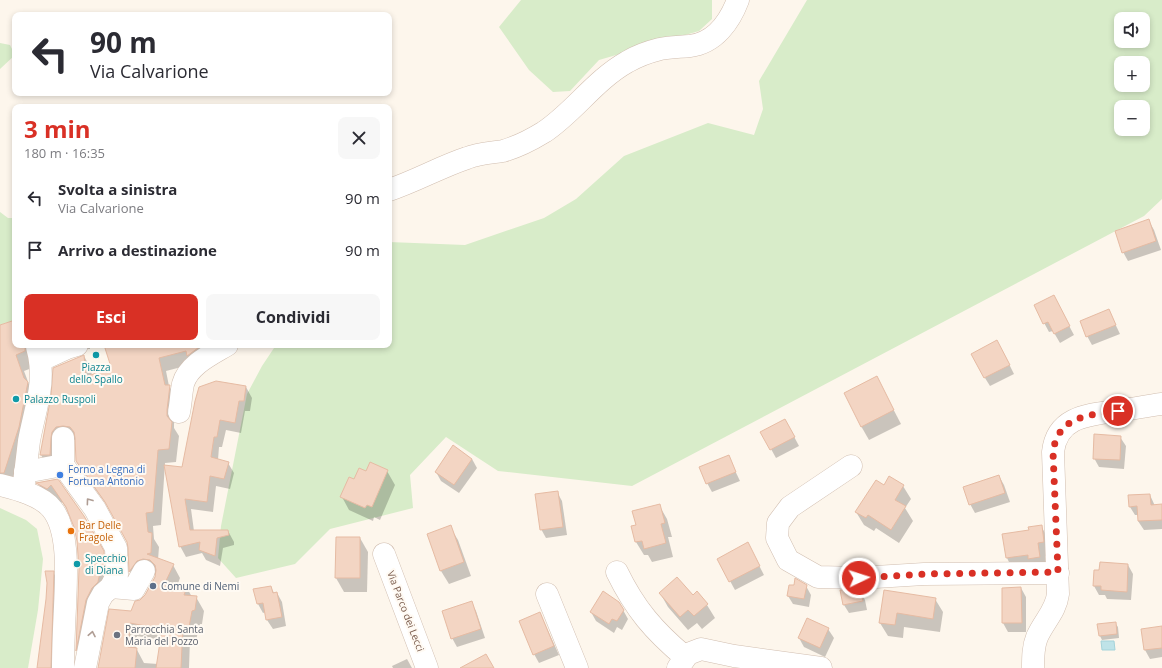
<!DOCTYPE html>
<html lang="it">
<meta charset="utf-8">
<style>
:root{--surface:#fff;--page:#f7f7f7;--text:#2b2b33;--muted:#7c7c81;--accent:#d93025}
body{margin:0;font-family:"Open Sans",sans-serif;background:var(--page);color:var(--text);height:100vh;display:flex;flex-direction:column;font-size:15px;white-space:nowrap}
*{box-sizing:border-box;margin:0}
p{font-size:13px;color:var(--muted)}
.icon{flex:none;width:22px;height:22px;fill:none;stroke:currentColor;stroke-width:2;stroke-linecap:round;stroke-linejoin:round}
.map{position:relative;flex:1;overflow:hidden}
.side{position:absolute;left:12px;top:104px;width:380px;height:244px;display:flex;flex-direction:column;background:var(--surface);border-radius:8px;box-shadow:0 2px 6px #0003}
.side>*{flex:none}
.top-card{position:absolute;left:12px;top:12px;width:380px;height:84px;border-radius:8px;box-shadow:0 2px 6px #0003;background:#fff;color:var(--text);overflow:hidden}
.controls{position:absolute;left:1114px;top:12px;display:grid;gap:8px}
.controls a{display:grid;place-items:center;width:36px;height:36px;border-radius:8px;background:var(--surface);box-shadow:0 2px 6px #0003;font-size:20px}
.pin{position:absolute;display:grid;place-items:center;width:34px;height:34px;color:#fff;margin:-17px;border:2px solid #fff;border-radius:50%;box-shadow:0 1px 4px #0007}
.me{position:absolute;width:44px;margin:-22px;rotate:86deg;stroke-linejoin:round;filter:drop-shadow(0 0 3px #0008)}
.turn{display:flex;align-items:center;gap:14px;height:84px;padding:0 12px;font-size:18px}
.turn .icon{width:52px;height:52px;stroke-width:2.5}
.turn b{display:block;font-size:28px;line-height:34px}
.round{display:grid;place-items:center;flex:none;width:42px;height:42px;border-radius:8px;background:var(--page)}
.head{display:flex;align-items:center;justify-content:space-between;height:68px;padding:0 12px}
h1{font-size:24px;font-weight:700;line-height:30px;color:var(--accent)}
.primary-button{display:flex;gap:8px;margin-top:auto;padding:8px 12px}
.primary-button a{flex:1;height:46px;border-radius:8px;background:var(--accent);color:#fff;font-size:16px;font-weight:700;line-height:46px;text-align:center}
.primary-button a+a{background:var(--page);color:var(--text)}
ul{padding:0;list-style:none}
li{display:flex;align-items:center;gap:12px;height:52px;padding:0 12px}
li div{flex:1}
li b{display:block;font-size:15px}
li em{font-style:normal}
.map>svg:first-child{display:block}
</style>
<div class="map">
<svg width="1162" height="668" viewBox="0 0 1162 668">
<rect width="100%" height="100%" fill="#fdf6ec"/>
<g fill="#d8ecc9" fill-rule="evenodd">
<polygon points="521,0 712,0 712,19 699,31 599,60 570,91 553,92 529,70 499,27"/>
<path d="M807,0H1162V199L1144,216L632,486L498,471L446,437L410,475L413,508L330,529L295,564L236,578L218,558L221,526L247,394L262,366L276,345H389V242L465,245L544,218L576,199L624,156L708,123L754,135L763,109L759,81ZM1121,19H1143V41H1121ZM1121,63H1143V85H1121ZM1121,107H1143V129H1121Z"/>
<polygon points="0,43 10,45 15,55 0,69"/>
<polygon points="0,212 8,218 15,218 15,293 12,294 15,307 15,320 0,325"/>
<polygon points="0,508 26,520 37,529 43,559 38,610 28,668 0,668"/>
</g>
<polygon fill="#bfe3e8" stroke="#a5d3da" points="1101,641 1114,641 1115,650 1102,650"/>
<g fill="#0003" fill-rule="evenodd">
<polygon points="1149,221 1154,230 1161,250 1128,261 1123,252"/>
<polygon points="1058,305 1074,335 1060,343 1053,331 1049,332 1035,306"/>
<polygon points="1109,311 1120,334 1092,345 1087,336"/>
<polygon points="15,321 15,345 90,345 90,349 83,349 24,371 30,387 13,489 0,493 0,326"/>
<path d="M105,345H224L193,364L166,371L169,386L177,399L174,424V428L179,436L176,462L165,463L161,525L153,526L154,539L159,547L158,560L173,565L180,578L177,586L187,588L192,597H196L204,611L202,624H200L196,640L190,639L189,668H113L131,612L146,596L157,573L151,572L138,584L130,571L129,547L128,542L112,512L84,474L76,461V440L71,439L49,468L41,455L52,396L84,356L91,369L92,376L112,368ZM137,636L162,640L158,664L144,663L136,648Z"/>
<polygon points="1002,350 1014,374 990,386 985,378"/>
<polygon points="877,378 901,424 869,440 861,426"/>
<polygon points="246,387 252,398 250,411 245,411 241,433 226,430 222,447 219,447 218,460 228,463 234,473 230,489 216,486 213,512 191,509 194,531 228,531 234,542 234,545 223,548 220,566 206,560 202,553 186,557 180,546 183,468 196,401"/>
<polygon points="790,429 799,446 776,458 771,449"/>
<polygon points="1120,437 1126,446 1124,469 1099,467 1094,458"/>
<polygon points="728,456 740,481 712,492 707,483"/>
<polygon points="472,459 477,468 459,493 441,481 436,472"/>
<polygon points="387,471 395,485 380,520 374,517 373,521 349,510 342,497 355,480 367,472"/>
<polygon points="999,476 1004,485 1010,502 975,513 970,504"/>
<polygon points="57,480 94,535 113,570 86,666 77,650 80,570 78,541 75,525 70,514 62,502 58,506 48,501 38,483"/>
<polygon points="884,486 903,486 911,499 905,508 913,521 899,543 876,528 874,531 864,525 856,512"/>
<polygon points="557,492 562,501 567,535 546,538 541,529"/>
<polygon points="1150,495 1155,506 1162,507 1162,529 1144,530 1138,521 1138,515 1135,515 1130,507"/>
<polygon points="659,505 667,519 672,537 668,537 673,557 652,562 648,555 644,555 636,542 632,527 637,526"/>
<polygon points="1041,526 1049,540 1051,556 1045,556 1047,571 1014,572 1007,558 1003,534 1030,531"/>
<polygon points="450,527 458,540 471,576 449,584 441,571 428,535"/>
<polygon points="337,538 360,538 368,552 367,592 344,592 336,578"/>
<polygon points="752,552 764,575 735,590 730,581"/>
<polygon points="1128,565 1133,574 1131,600 1107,599 1105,595 1099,595 1094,586"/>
<polygon points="53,572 57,579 55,668 38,668"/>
<polygon points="794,586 806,586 811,595 809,607 793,604 788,596"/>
<polygon points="271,587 274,593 277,593 282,602 286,626 273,629 267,620 266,612 263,613 258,604 255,590"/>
<polygon points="1003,588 1021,588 1026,597 1026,632 1008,632 1003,623"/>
<polygon points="860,591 865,600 867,610 849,613 844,605"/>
<polygon points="885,591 935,599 943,612 940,632 904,627 903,638 888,636 880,623"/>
<polygon points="660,593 693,596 707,605 715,618 702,629 697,623 688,630 668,607"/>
<polygon points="471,602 476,611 485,638 457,647 452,638"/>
<polygon points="623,610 628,619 622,630 617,627 614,633 596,621 591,612"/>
<polygon points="540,613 559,655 539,663 534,654"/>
<polygon points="1115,623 1118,627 1119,638 1102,640 1100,636"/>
<polygon points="1162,627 1162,657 1150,659 1145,650 1142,630"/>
<polygon points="828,629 834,638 825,657 804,647 799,638"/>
<polygon points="407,659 412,668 393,668 392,666"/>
</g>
<g fill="#f3d5c3" stroke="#e6bba3">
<polygon points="1149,219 1156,241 1122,253 1115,231"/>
<polygon points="1054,295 1070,326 1054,334 1048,322 1043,324 1034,305"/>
<polygon points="1109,309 1116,325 1086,337 1080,321"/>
<polygon points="15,320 15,345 25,345 25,351 16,355 24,378 28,382 19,427 4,473 0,473 0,325"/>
<polygon points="997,340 1010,365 984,378 971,354"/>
<polygon points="104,345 202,345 187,356 186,351 159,358 165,385 170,385 167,410 167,416 172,422 169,449 158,450 153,512 146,513 148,532 152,533 151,553 147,554 174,564 165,583 187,587 184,595 197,596 195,610 192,611 189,627 183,626 181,668 156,668 162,629 130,623 128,647 137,648 135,668 98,668 109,609 131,611 135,601 140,600 145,595 155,577 156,570 155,565 150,560 143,559 137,561 129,572 128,548 127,542 105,502 76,461 75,438 74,432 70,427 63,426 56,427 52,432 51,438 50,455 40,455 51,396 53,368 84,355 86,377 111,367"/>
<polygon points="877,376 894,410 861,427 844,393"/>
<polygon points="216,381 246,386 244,401 239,401 235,423 220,420 217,437 214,437 211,457 229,462 224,479 210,476 207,502 185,499 190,530 228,530 229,535 217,538 215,556 199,550 200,542 179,547 164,465 182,467 195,401 199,387"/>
<polygon points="785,419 795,437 770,450 760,432"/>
<polygon points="1094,434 1121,436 1120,460 1093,459"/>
<polygon points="453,445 472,459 454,485 435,472"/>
<polygon points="729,455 736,472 706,484 699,467"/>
<polygon points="370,462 388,470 372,507 367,505 365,508 340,497 349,477 354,479 359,468 366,471"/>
<polygon points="999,475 1005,493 969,505 963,487"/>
<polygon points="889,476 904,485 895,500 906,506 891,530 868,515 866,518 855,512 876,480 884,485"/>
<polygon points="58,479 84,516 104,551 104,572 100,572 98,582 92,588 86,600 76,651 79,569 77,541 74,527 66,507 51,485 47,489 36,483"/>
<polygon points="558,491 563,527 540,530 535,494"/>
<polygon points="1150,494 1151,505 1162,504 1162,520 1138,521 1137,506 1129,507 1128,495"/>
<polygon points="660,504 665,523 661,524 666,543 644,549 642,541 635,542 631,526 636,525 632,511"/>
<polygon points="451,525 464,562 440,571 427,534"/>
<polygon points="1042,525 1044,542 1038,543 1040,557 1028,559 1028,555 1006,558 1002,534 1029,530 1028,527"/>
<polygon points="336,537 360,537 360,578 335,578"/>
<polygon points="748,542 760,566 729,582 717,559"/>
<polygon points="1100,562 1128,564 1127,592 1101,590 1101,586 1093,586 1094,570 1099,570"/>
<polygon points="45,571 54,571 51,668 37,668 46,599 47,583"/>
<polygon points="677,577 693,595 697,591 708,604 694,616 688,610 680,617 659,593"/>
<polygon points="795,578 807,585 804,599 787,596 789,585 794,585"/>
<polygon points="271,586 273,593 277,592 282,617 266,620 263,603 257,604 253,589"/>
<polygon points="1021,587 1022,623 1002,623 1002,588"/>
<polygon points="840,590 860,590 863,601 843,605"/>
<polygon points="884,590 936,598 933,619 897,613 895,625 879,623"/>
<polygon points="603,591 619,602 624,610 617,621 612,619 609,624 590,612"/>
<polygon points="472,601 481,629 451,639 442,611"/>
<polygon points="540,612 554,646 533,655 519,621"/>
<polygon points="807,618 829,628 820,648 798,638"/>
<polygon points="1116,622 1117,634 1099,636 1097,624"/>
<polygon points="1162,626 1162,648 1144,650 1141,629"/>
<polygon points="486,654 494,668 460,668"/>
</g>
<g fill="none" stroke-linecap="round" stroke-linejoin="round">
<defs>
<g id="minor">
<path d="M389,190C416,181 440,167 467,158C479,153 491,153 503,151C517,147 531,140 544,132C574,112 595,80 627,62C637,56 648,52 660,49C670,47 680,47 690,46C715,43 730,21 738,0"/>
<polyline points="41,360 67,348 77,345"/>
<path d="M179,412C181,403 181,393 183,384C188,365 212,354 227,345"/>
<polyline points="63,465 95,509 116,548 117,575 111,587 103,594 98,603 85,668"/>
<polyline points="63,465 63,438"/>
<polyline points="851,466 790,507 778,523 777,538 788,560 818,577 859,578 924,574 1058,573"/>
<polyline points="25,472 63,465"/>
<path d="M0,485C16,489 41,495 52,509C70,531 66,579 65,607C64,627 63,648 63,668"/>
<path d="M23,491C25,474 27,458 29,441C35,408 47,381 37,347"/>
<polyline points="384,554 427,668"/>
<path d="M617,572C635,609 654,631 685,657"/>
<polyline points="111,587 134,589 144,571"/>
<polyline points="547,594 577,668"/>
<polyline points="678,668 688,654 701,649 734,656 821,668"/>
<path d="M1033,668C1033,657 1033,647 1037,637C1044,621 1056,611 1058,594L1053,452C1057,417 1087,415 1116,411C1131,409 1147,406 1162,404"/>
</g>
</defs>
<use href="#minor" stroke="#d1beb0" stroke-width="23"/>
<use href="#minor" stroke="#fff" stroke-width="22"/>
</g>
<defs><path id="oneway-chevron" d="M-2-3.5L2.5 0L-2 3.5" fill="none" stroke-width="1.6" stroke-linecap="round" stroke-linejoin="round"/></defs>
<g stroke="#af9d94">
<use href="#oneway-chevron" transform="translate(89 501) rotate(-126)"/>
<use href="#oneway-chevron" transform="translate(92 634) rotate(-79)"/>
</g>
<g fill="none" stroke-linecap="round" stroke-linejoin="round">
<path stroke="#d93025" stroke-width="7" stroke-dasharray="0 12.6" d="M859,578L924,574L1058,572L1053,452C1058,416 1088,415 1118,411"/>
</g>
<g fill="#0f9aa8" stroke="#fffaf3" stroke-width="1.5">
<circle cx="96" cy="355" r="4"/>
<circle cx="16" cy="399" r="4"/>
<circle cx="77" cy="564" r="4"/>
</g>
<circle fill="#3f7fe0" stroke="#fffaf3" stroke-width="1.5" cx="60" cy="475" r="4"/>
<circle fill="#e8710a" stroke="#fffaf3" stroke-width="1.5" cx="71" cy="531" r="4"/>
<circle fill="#5c6f8a" stroke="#fffaf3" stroke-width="1.5" cx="153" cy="586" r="4"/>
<circle fill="#6b7280" stroke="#fffaf3" stroke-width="1.5" cx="117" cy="635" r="4"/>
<g text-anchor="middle" stroke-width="4" stroke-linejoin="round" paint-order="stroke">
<g font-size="10" fill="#0d838f" stroke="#fffaf3" text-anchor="start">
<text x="96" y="371" text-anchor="middle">Piazza<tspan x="96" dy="12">dello Spallo</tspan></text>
<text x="24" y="403">Palazzo Ruspoli</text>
<text x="85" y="562">Specchio<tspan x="85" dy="12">di Diana</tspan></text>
</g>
<g font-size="10" fill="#366cbe" stroke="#fffaf3" text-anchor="start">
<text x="68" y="473">Forno a Legna di<tspan x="68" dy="12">Fortuna Antonio</tspan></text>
</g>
<g font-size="10" fill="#c56008" stroke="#fffaf3" text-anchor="start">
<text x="79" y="529">Bar Delle<tspan x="79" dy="12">Fragole</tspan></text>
</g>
<g font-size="10" fill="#4e5e75" stroke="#fffaf3" text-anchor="start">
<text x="161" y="590">Comune di Nemi</text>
</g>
<g font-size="10" fill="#7a5c4d" stroke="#fffaf3">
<text transform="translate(406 611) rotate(69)" y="4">Via Parco dei Lecci</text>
</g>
<g font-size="10" fill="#5b616d" stroke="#fffaf3" text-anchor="start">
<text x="125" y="633">Parrocchia Santa<tspan x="125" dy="12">Maria del Pozzo</tspan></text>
</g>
</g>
</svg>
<div class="controls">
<a><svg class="icon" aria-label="sound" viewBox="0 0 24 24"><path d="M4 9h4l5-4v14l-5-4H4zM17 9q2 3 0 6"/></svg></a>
<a>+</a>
<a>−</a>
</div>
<div class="pin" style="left:1118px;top:411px;background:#d93025"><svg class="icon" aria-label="arrive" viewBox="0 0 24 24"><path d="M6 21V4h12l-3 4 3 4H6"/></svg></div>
<svg class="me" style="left:859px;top:578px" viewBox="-20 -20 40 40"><circle r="17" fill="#d93025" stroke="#fff" stroke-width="3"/><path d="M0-11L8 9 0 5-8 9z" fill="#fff"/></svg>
<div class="top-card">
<div class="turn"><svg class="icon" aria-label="left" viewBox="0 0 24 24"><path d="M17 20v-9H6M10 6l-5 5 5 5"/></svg><div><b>90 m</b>Via Calvarione</div></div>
</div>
<section class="side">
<div class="head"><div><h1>3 min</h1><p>180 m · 16:35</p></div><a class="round"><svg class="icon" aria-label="close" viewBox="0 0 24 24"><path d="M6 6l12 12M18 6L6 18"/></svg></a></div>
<ul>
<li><svg class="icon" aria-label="left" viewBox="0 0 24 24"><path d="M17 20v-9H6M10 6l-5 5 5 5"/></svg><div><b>Svolta a sinistra</b><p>Via Calvarione</p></div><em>90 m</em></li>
<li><svg class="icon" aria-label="arrive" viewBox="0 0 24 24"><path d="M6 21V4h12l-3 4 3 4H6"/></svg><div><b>Arrivo a destinazione</b></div><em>90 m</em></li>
</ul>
<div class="primary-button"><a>Esci</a><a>Condividi</a></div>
</section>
</div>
